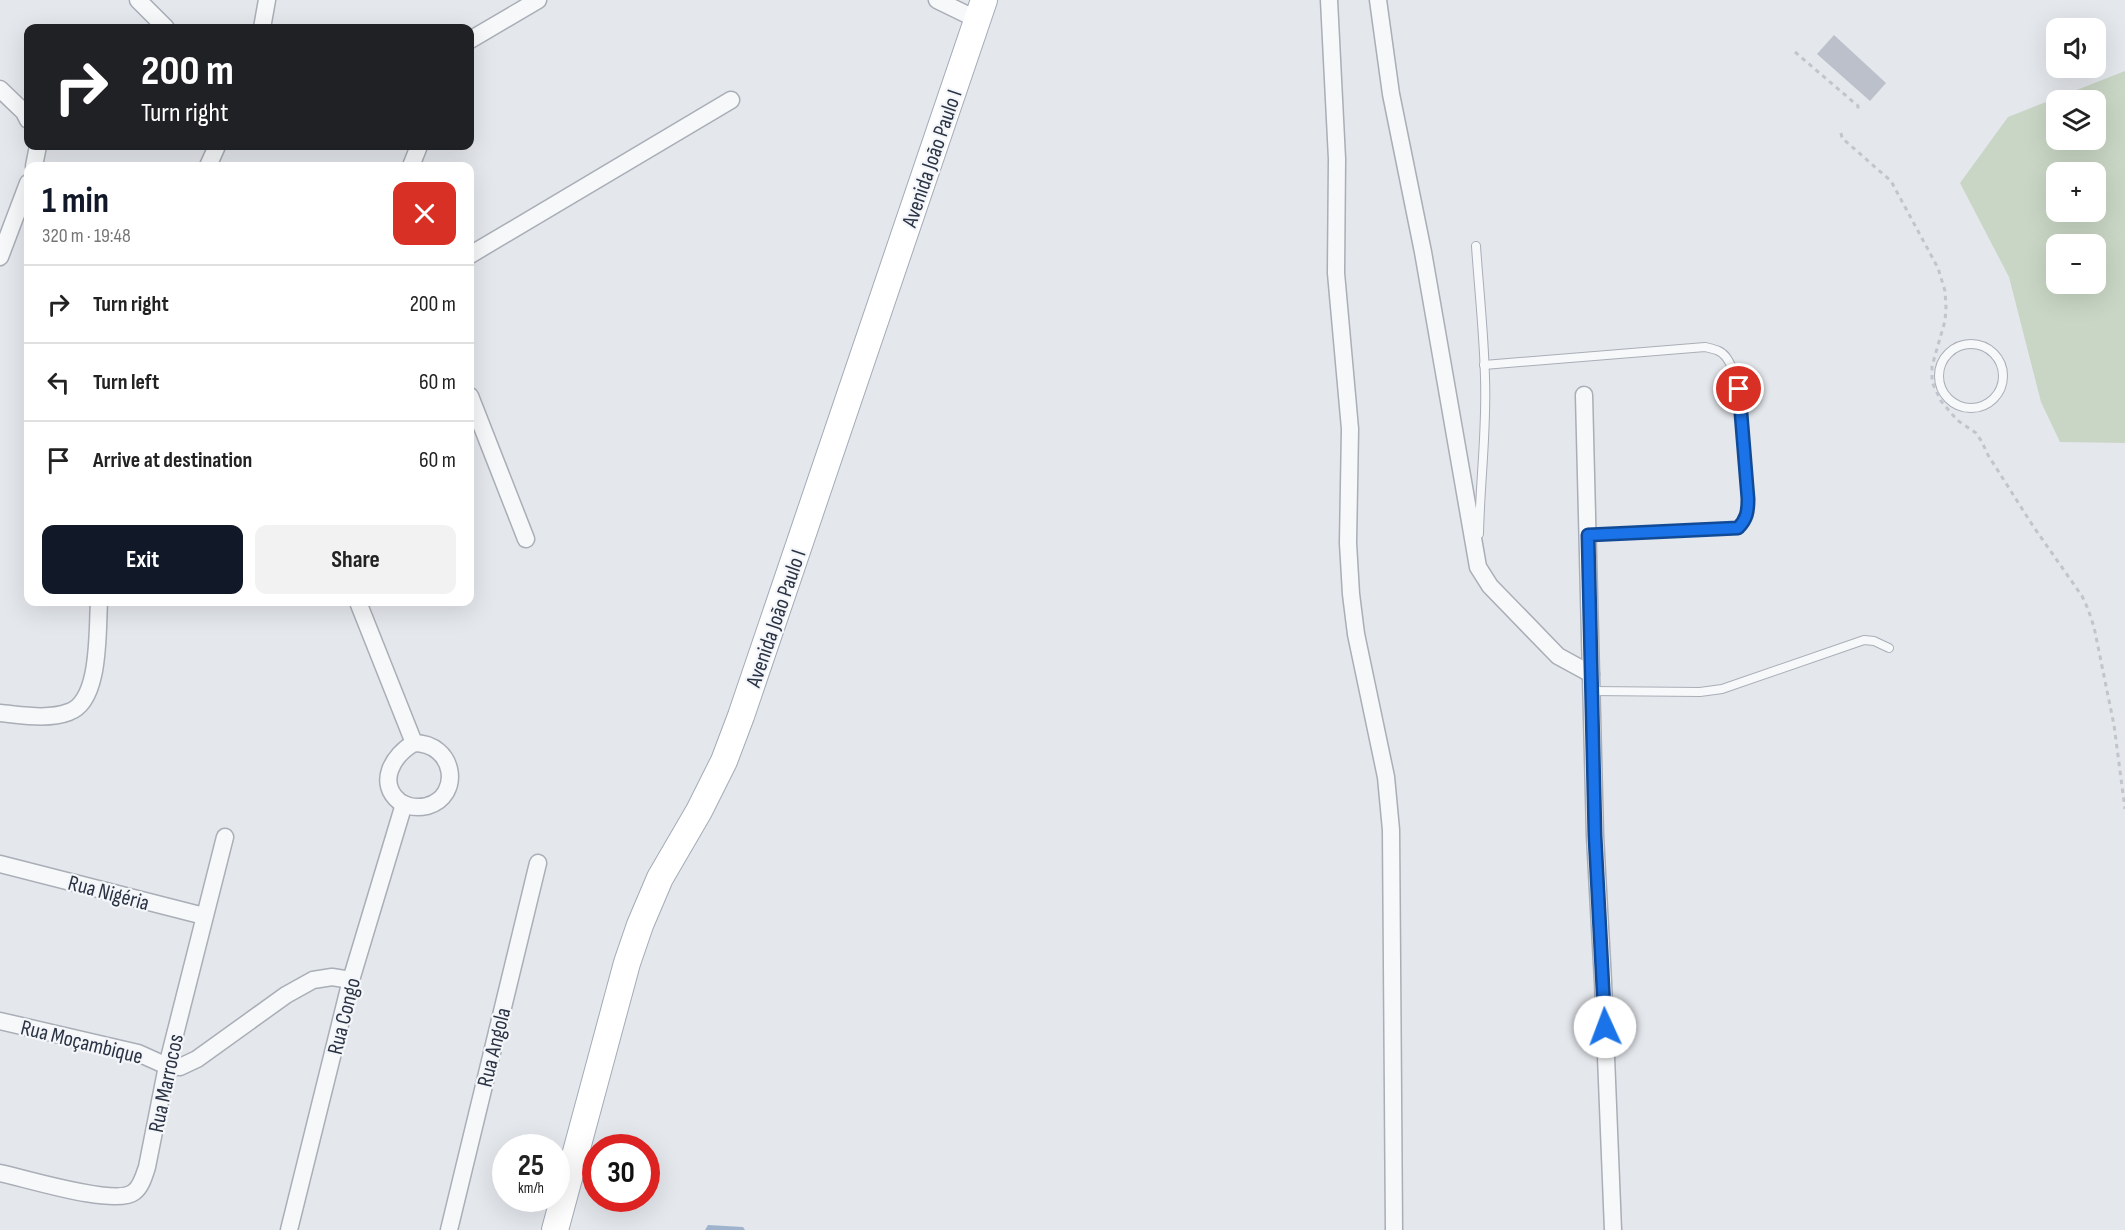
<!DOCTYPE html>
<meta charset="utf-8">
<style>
:root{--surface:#fff;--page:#f2f2f2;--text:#222;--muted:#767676;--line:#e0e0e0;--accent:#111827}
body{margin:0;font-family:"Sofia Sans Condensed",sans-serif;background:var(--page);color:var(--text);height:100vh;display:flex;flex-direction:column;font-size:22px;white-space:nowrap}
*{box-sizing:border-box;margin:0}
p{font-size:20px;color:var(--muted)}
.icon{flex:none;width:33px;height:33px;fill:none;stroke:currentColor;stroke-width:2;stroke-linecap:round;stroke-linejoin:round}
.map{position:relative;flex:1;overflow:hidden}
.panel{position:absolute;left:24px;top:162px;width:450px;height:444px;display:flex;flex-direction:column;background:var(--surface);border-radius:12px;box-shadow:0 6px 24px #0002}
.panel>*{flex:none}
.guide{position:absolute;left:24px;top:24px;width:450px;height:126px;border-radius:12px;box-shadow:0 6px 24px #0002;background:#202124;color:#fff;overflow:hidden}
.tools{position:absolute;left:2046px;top:18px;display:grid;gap:12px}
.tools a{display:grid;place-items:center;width:60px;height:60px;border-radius:12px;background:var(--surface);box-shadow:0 6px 24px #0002;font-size:30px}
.speed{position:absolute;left:492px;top:1134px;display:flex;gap:12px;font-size:30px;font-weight:700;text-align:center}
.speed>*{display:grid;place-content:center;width:78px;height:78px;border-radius:50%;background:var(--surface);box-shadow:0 6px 24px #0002;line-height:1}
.speed small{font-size:15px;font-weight:400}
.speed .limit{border:9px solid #d22;background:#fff;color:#111}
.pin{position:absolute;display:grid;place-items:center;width:51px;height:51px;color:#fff;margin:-26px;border:3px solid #fff;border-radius:50%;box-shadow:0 2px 6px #0007}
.me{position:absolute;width:66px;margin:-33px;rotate:358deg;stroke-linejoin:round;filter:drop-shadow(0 0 4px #0008)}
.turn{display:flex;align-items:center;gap:21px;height:126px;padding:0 18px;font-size:27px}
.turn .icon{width:78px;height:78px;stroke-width:2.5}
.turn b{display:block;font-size:42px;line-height:51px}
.round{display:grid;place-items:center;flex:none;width:63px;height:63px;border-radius:12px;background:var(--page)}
.overview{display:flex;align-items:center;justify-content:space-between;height:102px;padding:0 18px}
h1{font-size:36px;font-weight:700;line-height:45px;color:var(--accent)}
.action{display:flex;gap:12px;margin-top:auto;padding:12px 18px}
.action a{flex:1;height:69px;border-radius:12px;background:var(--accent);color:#fff;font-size:24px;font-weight:700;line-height:69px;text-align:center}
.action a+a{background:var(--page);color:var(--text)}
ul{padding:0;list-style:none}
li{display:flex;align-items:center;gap:18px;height:78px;padding:0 18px;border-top:2px solid var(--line)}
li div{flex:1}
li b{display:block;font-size:22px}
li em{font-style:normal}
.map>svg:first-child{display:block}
</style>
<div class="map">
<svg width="2125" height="1230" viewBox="0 0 2125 1230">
<rect width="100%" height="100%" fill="#e4e7ec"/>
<path fill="#c9d6c5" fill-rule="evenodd" d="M2125,71V443L2060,442L2041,402L2009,277L1960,183L2008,117ZM2056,100H2096V140H2056ZM2056,172H2096V212H2056ZM2056,244H2096V284H2056Z"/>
<polygon fill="#9fb4cc" points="708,1225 743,1227 745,1230 705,1230"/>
<polygon fill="#bbc0ca" points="1834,35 1886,83 1870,101 1817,54"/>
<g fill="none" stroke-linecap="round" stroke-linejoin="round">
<defs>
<g id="lane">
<path d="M1476,246C1479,290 1484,334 1485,378C1487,430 1480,482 1479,534"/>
<circle cx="1971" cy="376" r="32"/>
<path d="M1484,365L1705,347C1713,349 1721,350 1726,357C1746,384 1746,464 1748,499C1748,511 1747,519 1738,528L1588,535"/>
<polyline points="1591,691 1700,692 1722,689 1864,640 1874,641 1889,648"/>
</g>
<g id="street">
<polyline points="138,0 166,28"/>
<polyline points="937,0 978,20"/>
<polyline points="1329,0 1337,159 1336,273 1350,429 1348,543 1351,594 1356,634 1386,777 1391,830 1394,1230"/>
<polyline points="1378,0 1391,94 1423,252 1478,567 1490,586 1558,656 1591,674"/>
<polyline points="262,28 267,0"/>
<polyline points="470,40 538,0"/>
<polyline points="0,89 24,112 28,120"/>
<polyline points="34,166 38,146"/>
<polyline points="208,166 217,146"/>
<polyline points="411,166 419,146"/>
<polyline points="470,255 731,100"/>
<polyline points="0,257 28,183"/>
<polyline points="1584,395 1595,836 1603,982 1613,1230"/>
<polyline points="470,396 526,539"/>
<polyline points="358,602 414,743"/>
<path d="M0,713C22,715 48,720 69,712C101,701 97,630 99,602"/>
<path d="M414,743C455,743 463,796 427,806C418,808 408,807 400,802C376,783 393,755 414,743Z"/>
<polyline points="0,864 204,916"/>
<polyline points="0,1021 138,1053 167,1066 180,1067 197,1059 286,995 313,980 332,977 351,980"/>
<path d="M0,1173C25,1178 116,1207 134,1192C141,1187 144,1176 147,1167L167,1066L225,837"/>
<polyline points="289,1230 351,980 404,804"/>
<polyline points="449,1230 538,863"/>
</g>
<polyline id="primary" points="555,1230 627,963 640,925 660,878 699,811 724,761 741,716 984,0"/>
</defs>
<use href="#lane" stroke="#a9aeb7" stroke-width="10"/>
<use href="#street" stroke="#a9aeb7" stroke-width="19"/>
<use href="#primary" stroke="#a3abb8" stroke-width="28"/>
<g stroke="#c2c5cb" stroke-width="3" stroke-dasharray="4.5 4.5" stroke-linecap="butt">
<polyline points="1795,52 1858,106 1858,109"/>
<polyline points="1841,133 1842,138 1891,181 1938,268 1945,291 1946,307 1945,321 1932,366 1932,382 1941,401 1957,420 1976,433 1982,442 1988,455 2033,526 2082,596 2088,609 2094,627 2114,725 2125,809"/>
</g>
<use href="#lane" stroke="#f7f8fa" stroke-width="8"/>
<use href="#street" stroke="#f7f8fa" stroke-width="16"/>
<use href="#primary" stroke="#fff" stroke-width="26"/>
</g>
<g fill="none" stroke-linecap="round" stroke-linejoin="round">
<defs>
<path id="route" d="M1605,1027L1595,836L1588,535L1738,528C1747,519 1748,511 1748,499L1739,389"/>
</defs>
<use href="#route" stroke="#114b97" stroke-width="15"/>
<use href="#route" stroke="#1a73e8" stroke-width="10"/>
</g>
<g text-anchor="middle" stroke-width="4.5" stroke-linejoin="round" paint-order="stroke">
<g font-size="22" fill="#2b3445" stroke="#f4f6f9">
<text transform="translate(931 158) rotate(-71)" y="8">Avenida João Paulo I</text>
<text transform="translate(775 618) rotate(-71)" y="8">Avenida João Paulo I</text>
<text transform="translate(109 892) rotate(15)" y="8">Rua Nigéria</text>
<text transform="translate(343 1016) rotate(-76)" y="8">Rua Congo</text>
<text transform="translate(82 1041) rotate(14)" y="8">Rua Moçambique</text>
<text transform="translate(493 1047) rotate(-76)" y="8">Rua Angola</text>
<text transform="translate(165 1083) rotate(-78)" y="8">Rua Marrocos</text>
</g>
</g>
</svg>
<div class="tools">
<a><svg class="icon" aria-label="sound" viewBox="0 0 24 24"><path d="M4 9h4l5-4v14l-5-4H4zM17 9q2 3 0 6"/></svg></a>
<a><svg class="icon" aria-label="layers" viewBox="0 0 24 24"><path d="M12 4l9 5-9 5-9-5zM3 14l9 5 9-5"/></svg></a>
<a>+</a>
<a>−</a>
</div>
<div class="speed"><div>25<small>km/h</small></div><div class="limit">30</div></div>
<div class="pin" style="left:1739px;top:389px;background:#d93025"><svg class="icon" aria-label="arrive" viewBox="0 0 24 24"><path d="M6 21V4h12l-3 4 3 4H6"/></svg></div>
<svg class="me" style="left:1605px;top:1027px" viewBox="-20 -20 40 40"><circle r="19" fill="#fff"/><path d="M0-13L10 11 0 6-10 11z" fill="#1a73e8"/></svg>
<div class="guide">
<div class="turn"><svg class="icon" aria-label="right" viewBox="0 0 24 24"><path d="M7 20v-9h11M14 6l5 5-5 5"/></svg><div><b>200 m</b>Turn right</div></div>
</div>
<section class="panel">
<div class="overview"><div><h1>1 min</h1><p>320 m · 19:48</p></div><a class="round" style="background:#d93025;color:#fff"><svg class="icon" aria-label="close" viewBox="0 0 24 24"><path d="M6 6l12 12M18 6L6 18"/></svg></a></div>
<ul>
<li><svg class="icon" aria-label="right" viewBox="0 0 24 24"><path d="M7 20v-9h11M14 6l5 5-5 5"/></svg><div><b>Turn right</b></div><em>200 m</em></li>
<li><svg class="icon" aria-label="left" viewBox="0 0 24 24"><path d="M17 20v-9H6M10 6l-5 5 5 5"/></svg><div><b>Turn left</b></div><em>60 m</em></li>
<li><svg class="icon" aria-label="arrive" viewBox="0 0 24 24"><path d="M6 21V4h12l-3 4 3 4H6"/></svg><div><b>Arrive at destination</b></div><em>60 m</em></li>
</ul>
<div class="action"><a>Exit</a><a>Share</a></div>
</section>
</div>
